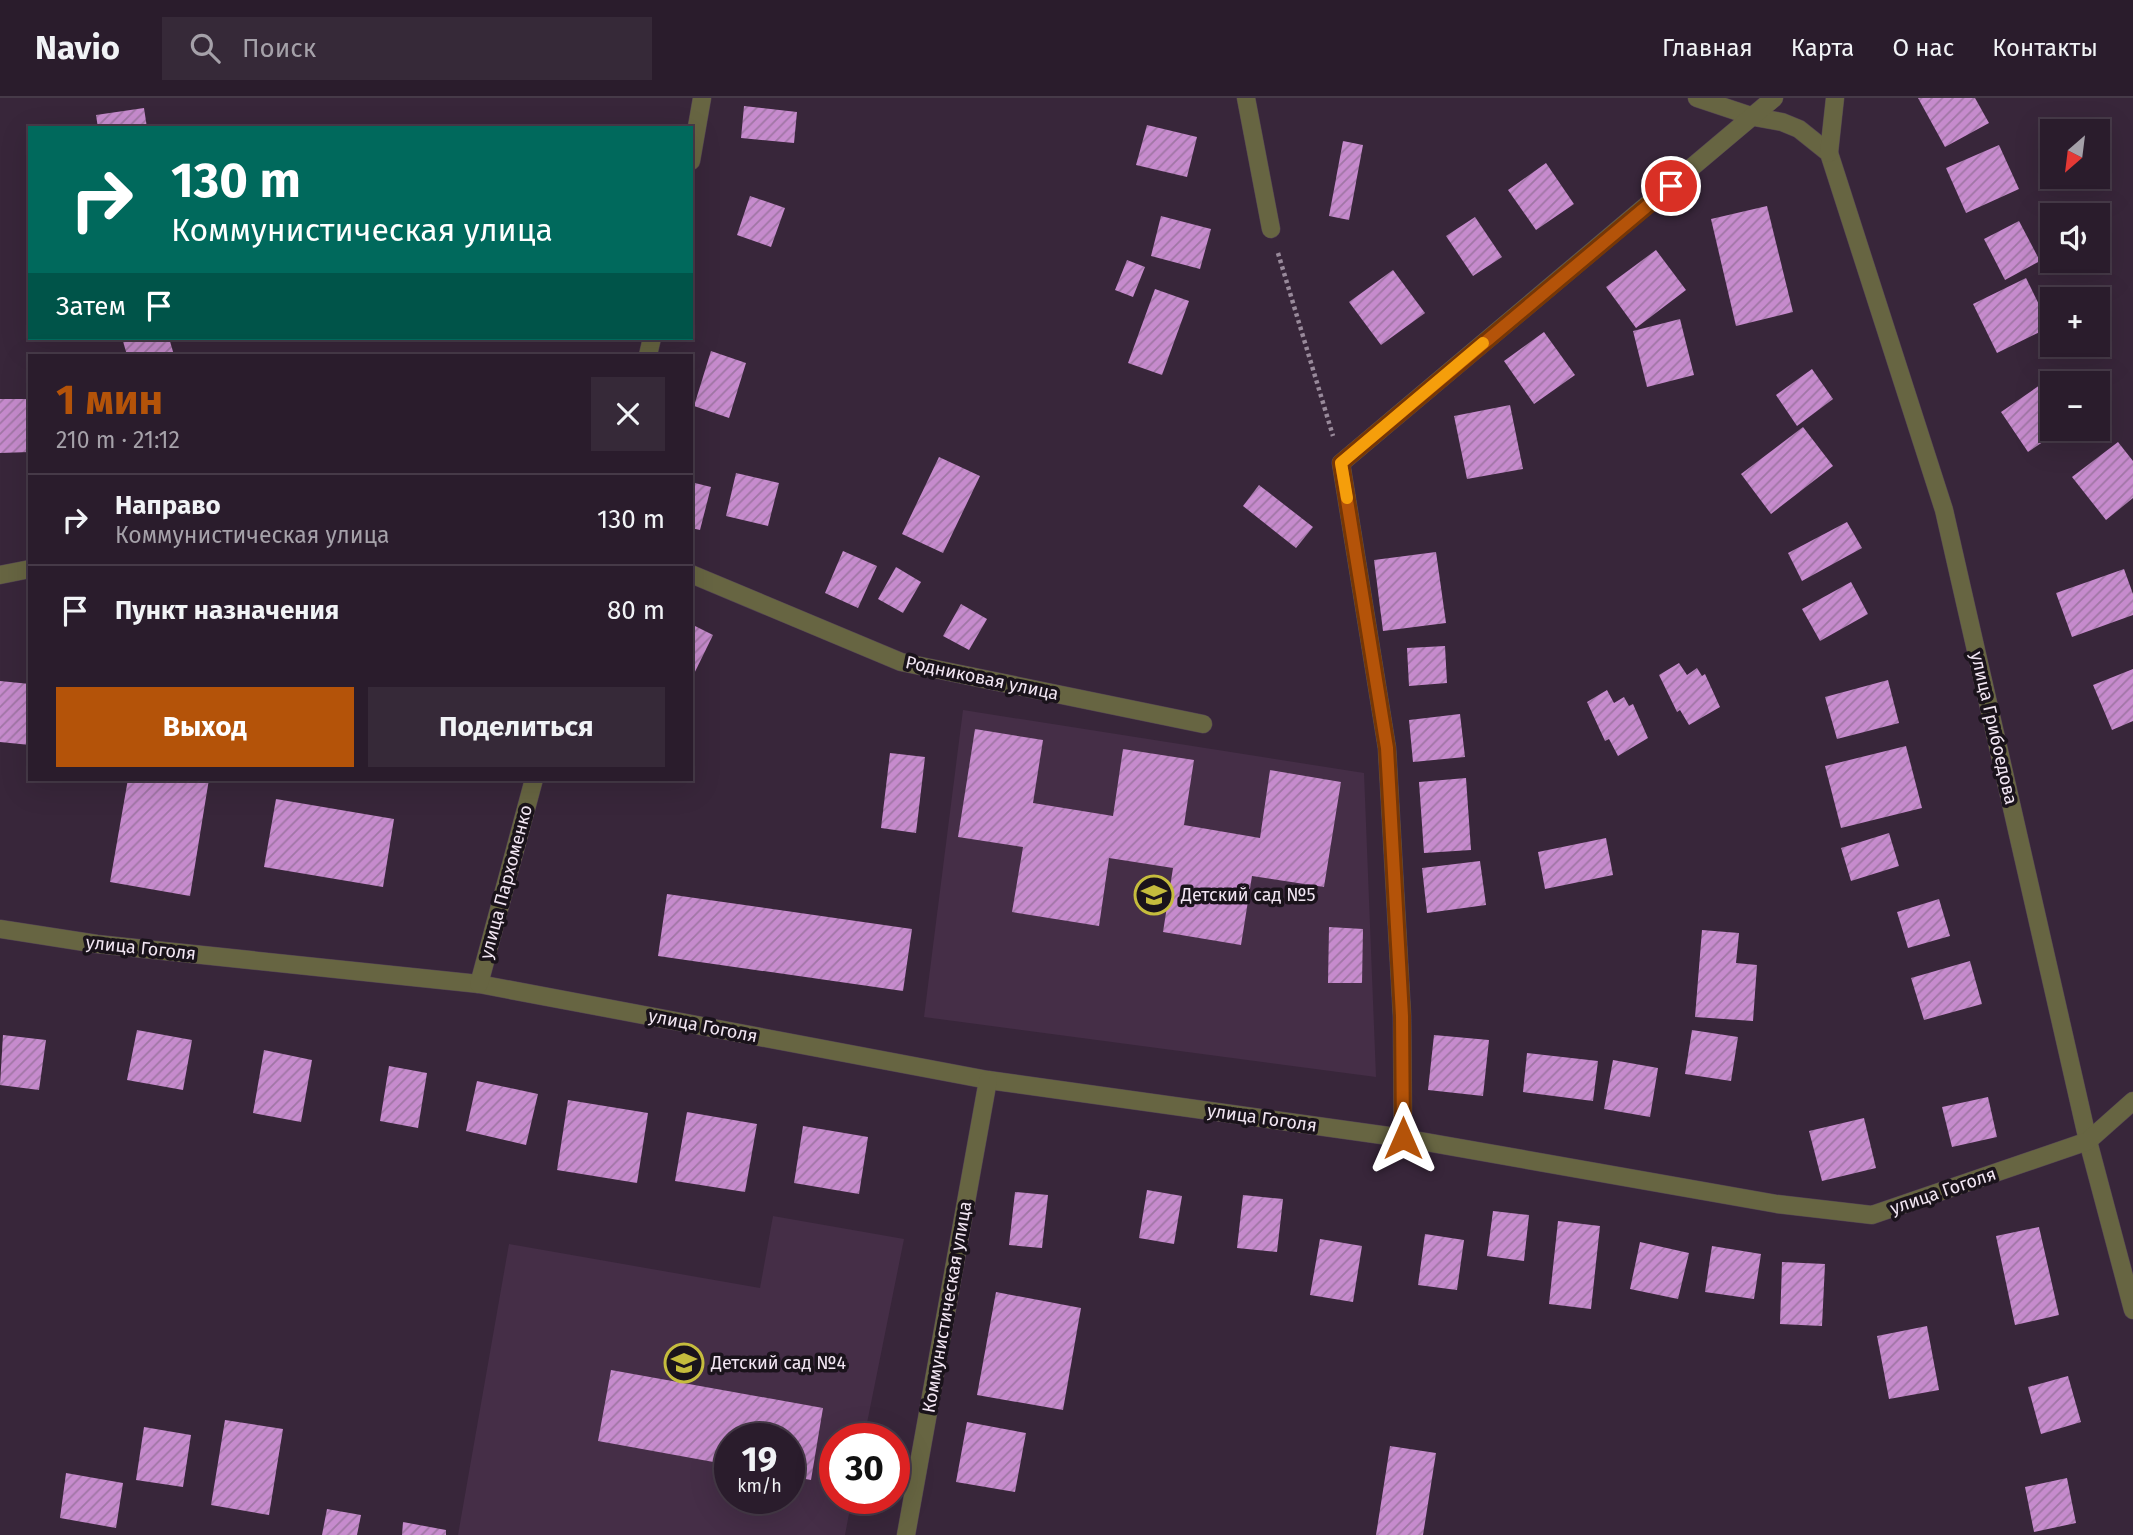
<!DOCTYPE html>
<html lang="ru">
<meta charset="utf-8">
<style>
:root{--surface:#2a1c2c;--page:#362938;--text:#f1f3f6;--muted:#a5a1a9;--line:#463a48;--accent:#b45309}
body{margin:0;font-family:"Fira Sans",sans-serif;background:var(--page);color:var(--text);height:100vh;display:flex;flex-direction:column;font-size:26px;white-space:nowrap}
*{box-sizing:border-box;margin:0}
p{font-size:23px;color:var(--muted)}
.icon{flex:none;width:38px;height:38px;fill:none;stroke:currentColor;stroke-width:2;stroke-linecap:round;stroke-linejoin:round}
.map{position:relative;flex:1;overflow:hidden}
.drawer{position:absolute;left:28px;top:256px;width:665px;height:427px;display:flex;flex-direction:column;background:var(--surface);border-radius:0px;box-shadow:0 7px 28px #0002,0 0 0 2px var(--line)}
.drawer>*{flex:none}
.hud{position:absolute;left:28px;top:28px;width:665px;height:214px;border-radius:0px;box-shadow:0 7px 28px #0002,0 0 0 2px var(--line);background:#00695c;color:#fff;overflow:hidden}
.needle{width:46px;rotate:208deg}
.buttons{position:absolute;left:2040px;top:21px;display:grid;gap:14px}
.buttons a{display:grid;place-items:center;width:70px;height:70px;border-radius:0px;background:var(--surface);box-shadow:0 7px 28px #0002,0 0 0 2px var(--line);font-size:35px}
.speed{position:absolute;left:714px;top:1325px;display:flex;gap:14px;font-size:35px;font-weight:700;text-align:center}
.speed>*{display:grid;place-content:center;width:91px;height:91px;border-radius:50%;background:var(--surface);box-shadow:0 7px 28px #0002,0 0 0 2px var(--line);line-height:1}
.speed small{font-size:18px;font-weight:400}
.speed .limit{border:10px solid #d22;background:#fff;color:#111}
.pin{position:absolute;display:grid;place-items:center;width:60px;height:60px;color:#fff;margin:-30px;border:4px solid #fff;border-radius:50%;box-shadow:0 2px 7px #0007}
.me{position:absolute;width:77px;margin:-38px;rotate:0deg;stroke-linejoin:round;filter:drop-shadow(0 0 5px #0008)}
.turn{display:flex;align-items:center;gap:24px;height:147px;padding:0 28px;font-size:32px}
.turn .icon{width:91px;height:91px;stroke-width:2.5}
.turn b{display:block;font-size:49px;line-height:60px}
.then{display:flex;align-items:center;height:66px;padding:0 28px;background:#0003;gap:14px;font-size:26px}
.round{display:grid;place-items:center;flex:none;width:74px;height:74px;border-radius:0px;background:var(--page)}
.overview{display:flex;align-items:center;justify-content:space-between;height:119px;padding:0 28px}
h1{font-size:42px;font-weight:700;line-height:52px;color:var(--accent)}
.cta{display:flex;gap:14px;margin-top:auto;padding:14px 28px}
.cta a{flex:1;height:80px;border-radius:0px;background:var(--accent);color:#fff;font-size:28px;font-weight:700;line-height:80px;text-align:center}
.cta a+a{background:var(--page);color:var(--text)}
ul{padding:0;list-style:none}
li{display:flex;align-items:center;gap:21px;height:91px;padding:0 28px;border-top:2px solid var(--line)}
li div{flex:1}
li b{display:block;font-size:26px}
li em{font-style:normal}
header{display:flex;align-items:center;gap:42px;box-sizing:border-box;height:98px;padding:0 35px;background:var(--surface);border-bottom:2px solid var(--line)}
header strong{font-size:33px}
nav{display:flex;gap:38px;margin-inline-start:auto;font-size:24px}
.search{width:490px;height:63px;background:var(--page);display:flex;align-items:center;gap:18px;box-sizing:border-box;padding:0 24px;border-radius:0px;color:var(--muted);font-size:26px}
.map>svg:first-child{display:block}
</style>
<header>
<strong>Navio</strong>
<div class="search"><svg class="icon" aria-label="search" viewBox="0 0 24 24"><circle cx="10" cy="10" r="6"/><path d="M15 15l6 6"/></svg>Поиск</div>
<nav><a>Главная</a><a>Карта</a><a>О нас</a><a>Контакты</a></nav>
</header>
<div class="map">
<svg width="2133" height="1437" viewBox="0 0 2133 1437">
<defs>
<pattern id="building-hatch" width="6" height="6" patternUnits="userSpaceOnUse" patternTransform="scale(1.75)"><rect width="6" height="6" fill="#c68bcd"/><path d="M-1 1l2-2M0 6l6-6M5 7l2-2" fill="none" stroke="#a076a5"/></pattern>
</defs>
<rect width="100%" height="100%" fill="#38263a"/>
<g fill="#452e47" fill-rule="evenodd">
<polygon points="963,612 1364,675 1376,979 924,919"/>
<path d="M773,1118L904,1141L864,1340H835V1400H852L845,1437H458L509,1146L760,1190ZM730,1340H789V1400H730Z"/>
</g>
<g fill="url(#building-hatch)">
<polygon points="1918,0 1975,0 1989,25 1945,49"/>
<polygon points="744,8 797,14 794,45 741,40"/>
<polygon points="144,10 147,30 98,30 96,17"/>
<polygon points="1147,27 1197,39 1187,79 1136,67"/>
<polygon points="1343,43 1363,47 1349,122 1329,118"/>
<polygon points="1999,47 2019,91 1966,115 1946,70"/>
<polygon points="1546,65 1574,106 1536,132 1508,92"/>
<polygon points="750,98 785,110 771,149 737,137"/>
<polygon points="1767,108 1793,214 1736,228 1711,121"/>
<polygon points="1161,118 1211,131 1200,171 1151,158"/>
<polygon points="1475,119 1502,159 1473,178 1446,138"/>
<polygon points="2019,123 2040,163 2005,182 1984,141"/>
<polygon points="1656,152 1686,192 1636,230 1606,189"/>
<polygon points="1127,162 1145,169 1133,199 1115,192"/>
<polygon points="1393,172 1425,215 1381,247 1349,204"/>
<polygon points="2026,180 2050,229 1997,255 1973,206"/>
<polygon points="1155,191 1189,203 1162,277 1128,265"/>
<polygon points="1680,221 1694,277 1647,289 1633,233"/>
<polygon points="1544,234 1575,277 1534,306 1504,263"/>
<polygon points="122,240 169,240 174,257 127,257"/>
<polygon points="711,253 746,265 729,320 694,308"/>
<polygon points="1812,271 1833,301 1797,328 1776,297"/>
<polygon points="2056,276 2063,285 2053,285 2053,331 2062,331 2028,354 2001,314"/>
<polygon points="0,301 30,301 30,354 0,355"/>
<polygon points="1510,307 1523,371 1467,381 1454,318"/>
<polygon points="1803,329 1833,368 1771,416 1741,376"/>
<polygon points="2118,344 2133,363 2133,400 2106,422 2072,379"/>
<polygon points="939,359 980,378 943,455 902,436"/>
<polygon points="736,375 779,385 768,428 726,418"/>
<polygon points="691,384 711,389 700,432 691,430"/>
<polygon points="1259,387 1313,429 1296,450 1243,408"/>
<polygon points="1847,424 1862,450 1802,483 1788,455"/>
<polygon points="843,453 877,468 858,510 825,495"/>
<polygon points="1436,454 1446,525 1383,533 1374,462"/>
<polygon points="896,469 921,484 903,515 878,501"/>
<polygon points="2124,471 2133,496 2133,517 2072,539 2056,495"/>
<polygon points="1851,484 1868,516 1820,543 1802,511"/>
<polygon points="961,506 987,521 969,552 943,538"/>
<polygon points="691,526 713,537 691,582"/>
<polygon points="1445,548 1447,585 1409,588 1407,550"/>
<polygon points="1679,565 1687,577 1697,570 1702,578 1705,576 1720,609 1689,627 1680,612 1677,614 1659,577"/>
<polygon points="2133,571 2133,623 2112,632 2093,587"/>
<polygon points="1888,582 1899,625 1837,641 1825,599"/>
<polygon points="0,583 30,586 30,647 0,644"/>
<polygon points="1607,592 1614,605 1624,599 1629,608 1633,606 1648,640 1618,658 1609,641 1605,643 1587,604"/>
<polygon points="1460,616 1465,659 1413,664 1409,622"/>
<polygon points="975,631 1043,642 1033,705 1113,718 1123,651 1194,662 1184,727 1260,740 1270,672 1341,684 1324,789 1252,778 1241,847 1163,834 1173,770 1109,760 1099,828 1012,814 1023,749 958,739"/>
<polygon points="1906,648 1922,710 1841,730 1825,668"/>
<polygon points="890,655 925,659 916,735 881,730"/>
<polygon points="1466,680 1471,752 1424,755 1419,684"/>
<polygon points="128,681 209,681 190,798 110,784"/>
<polygon points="276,701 394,721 383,789 264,769"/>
<polygon points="1889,735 1899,768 1851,783 1841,750"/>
<polygon points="1606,740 1613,777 1545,791 1538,754"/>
<polygon points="1480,763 1486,807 1427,815 1422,770"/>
<polygon points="667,796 912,831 903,893 658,858"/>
<polygon points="1939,801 1950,838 1908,850 1897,814"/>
<polygon points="1329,829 1363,831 1362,885 1328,885"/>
<polygon points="1702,832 1739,835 1736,865 1757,867 1753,923 1695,919"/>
<polygon points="1970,863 1982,906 1924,922 1911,880"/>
<polygon points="137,932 192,942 183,992 127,982"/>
<polygon points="1692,932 1738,939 1731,983 1685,976"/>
<polygon points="3,937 46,942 39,992 0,987"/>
<polygon points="1434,937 1489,942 1483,998 1428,992"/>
<polygon points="264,952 312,962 301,1024 253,1015"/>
<polygon points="1527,955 1598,963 1593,1003 1523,994"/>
<polygon points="1613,962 1658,970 1650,1019 1604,1011"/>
<polygon points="389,968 427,975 418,1030 380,1023"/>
<polygon points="477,983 538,996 526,1047 466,1033"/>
<polygon points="1988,999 1997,1039 1952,1049 1942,1009"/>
<polygon points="568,1002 648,1015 637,1085 557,1072"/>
<polygon points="687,1014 757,1026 745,1094 675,1083"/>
<polygon points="1864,1020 1876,1070 1822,1083 1809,1033"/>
<polygon points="803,1028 868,1039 859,1096 794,1085"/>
<polygon points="1147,1092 1182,1098 1174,1146 1139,1140"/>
<polygon points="1015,1094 1048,1097 1042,1150 1009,1147"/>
<polygon points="1243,1097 1283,1101 1277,1154 1237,1150"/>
<polygon points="1493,1113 1529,1117 1524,1163 1487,1158"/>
<polygon points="1558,1123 1600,1128 1591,1211 1549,1206"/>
<polygon points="2039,1129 2059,1217 2015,1227 1996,1138"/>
<polygon points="1425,1136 1464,1142 1457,1192 1418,1187"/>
<polygon points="1320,1141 1362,1148 1353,1204 1310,1197"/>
<polygon points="1640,1144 1689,1155 1678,1201 1630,1191"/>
<polygon points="1712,1148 1761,1156 1754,1201 1705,1194"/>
<polygon points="1782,1164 1825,1166 1822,1228 1780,1226"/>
<polygon points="996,1194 1081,1210 1063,1312 977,1297"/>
<polygon points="1927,1228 1939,1292 1889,1301 1877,1238"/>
<polygon points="611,1272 823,1310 811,1382 789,1378 789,1340 730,1340 730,1367 598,1343"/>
<polygon points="2068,1278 2081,1324 2041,1336 2028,1289"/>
<polygon points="225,1322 283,1331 269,1417 211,1407"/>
<polygon points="967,1324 1026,1335 1015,1394 956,1384"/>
<polygon points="144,1329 191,1337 183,1389 136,1382"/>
<polygon points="1390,1348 1436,1355 1423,1437 1376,1437"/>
<polygon points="66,1375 123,1385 116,1430 60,1420"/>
<polygon points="2067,1380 2076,1425 2034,1434 2025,1389"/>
<polygon points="327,1411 361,1417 357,1437 322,1437"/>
<polygon points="403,1424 446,1432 446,1437 402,1437"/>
</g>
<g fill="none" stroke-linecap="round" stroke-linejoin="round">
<defs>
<g id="street">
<polyline points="1246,0 1271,131"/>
<polyline points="1697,0 1754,19 1782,24 1799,31 1829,55 1944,412 2088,1043 2133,1212"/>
<polyline points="1829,55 1835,0"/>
<polyline points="691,63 702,0"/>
<polyline points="648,257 652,240"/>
<polyline points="691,476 901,564 1203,626"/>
<polyline points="0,477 30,471"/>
<polyline points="0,831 97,846 479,886 988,982 1403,1040 1777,1106 1872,1117 2088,1043 2133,1003"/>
<polyline points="479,886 534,681"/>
<polyline points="1403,1040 1402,918 1387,650 1341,365 1774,0"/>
<polyline points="906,1437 988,982"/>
</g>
</defs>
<use href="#street" stroke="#524154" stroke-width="19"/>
<polyline stroke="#998a9b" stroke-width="4.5" stroke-dasharray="3.5 3.5" stroke-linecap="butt" points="1278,155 1333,338"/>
<use href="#street" stroke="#676542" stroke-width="18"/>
</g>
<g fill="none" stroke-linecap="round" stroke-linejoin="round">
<defs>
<polyline id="route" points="1403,1040 1402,918 1387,650 1341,365 1671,88"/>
</defs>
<use href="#route" stroke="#753606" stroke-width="18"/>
<use href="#route" stroke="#b45309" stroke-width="12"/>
<polyline stroke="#f59e0b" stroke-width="12" points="1347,400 1341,365 1483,245"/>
</g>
<defs>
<symbol id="school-ring" viewBox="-11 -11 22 22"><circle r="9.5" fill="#1a131b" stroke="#c5bc3d" stroke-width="1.5"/><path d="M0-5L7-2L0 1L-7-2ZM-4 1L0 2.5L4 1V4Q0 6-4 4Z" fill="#c5bc3d"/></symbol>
</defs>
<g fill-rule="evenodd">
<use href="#school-ring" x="1132" y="775" width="44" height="44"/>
<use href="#school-ring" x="662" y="1243" width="44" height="44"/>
</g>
<g text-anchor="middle" stroke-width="7" stroke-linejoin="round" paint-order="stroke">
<g font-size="18" fill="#f2e6f3" stroke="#1a131b">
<text transform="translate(982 580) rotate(12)" y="6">Родниковая улица</text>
<text transform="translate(1994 630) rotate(77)" y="6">улица Грибоедова</text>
<text transform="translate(506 784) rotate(-75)" y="6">улица Пархоменко</text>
<text transform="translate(141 850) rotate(6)" y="6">улица Гоголя</text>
<text transform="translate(703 928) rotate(11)" y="6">улица Гоголя</text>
<text transform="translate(1262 1020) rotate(8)" y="6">улица Гоголя</text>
<text transform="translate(1943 1093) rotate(-19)" y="6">улица Гоголя</text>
<text transform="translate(947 1209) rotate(-80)" y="6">Коммунистическая улица</text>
</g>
<g font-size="18" fill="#f2e6f3" stroke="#1a131b" text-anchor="start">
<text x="1181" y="803">Детский сад №5</text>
<text x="711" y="1271">Детский сад №4</text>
</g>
</g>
</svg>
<div class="buttons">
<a><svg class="needle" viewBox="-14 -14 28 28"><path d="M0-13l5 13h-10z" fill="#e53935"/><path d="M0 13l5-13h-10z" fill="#a5a1a9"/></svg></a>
<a><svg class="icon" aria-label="sound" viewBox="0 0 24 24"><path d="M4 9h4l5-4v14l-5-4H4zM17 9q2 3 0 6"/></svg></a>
<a>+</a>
<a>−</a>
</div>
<div class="speed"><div>19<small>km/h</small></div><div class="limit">30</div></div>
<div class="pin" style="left:1671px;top:88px;background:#d93025"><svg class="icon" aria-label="arrive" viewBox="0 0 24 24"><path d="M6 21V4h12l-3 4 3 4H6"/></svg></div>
<svg class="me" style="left:1403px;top:1040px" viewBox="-20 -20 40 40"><path d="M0-17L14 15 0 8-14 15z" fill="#b45309" stroke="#fff" stroke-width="4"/></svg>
<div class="hud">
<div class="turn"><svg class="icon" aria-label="right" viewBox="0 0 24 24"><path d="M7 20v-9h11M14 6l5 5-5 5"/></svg><div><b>130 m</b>Коммунистическая улица</div></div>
<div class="then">Затем<svg class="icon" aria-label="arrive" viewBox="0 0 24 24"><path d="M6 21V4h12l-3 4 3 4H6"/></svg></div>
</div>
<section class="drawer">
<div class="overview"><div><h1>1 мин</h1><p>210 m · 21:12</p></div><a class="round"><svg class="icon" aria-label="close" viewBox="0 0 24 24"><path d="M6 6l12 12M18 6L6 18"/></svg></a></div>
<ul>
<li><svg class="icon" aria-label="right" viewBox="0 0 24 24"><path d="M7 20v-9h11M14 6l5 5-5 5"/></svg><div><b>Направо</b><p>Коммунистическая улица</p></div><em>130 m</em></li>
<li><svg class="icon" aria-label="arrive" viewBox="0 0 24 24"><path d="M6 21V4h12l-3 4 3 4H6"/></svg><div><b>Пункт назначения</b></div><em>80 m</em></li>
</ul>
<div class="cta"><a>Выход</a><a>Поделиться</a></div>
</section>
</div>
